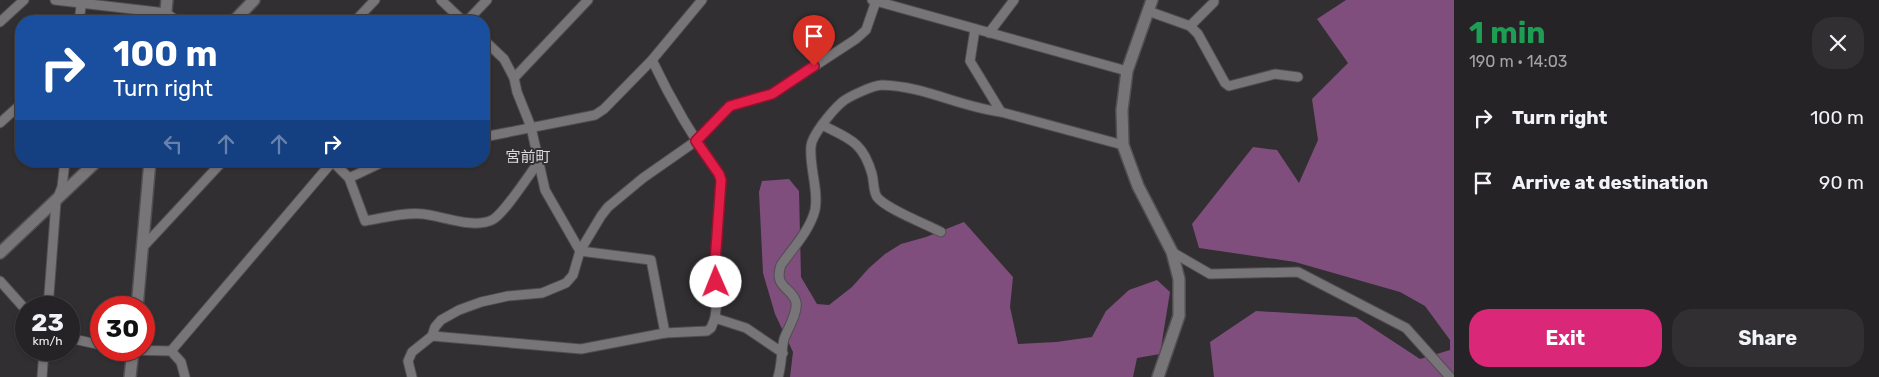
<!DOCTYPE html>
<meta charset="utf-8">
<style>
:root{--surface:#262326;--page:#322f32;--text:#f1f3f6;--muted:#a4a4a7;--line:#424043;--accent:#db2777}
body{margin:0;font-family:Rubik,"Noto Sans JP",sans-serif;background:var(--page);color:var(--text);height:100vh;display:flex;flex-direction:column;font-size:19px;white-space:nowrap}
*{box-sizing:border-box;margin:0}
p{font-size:16px;color:var(--muted)}
.icon{flex:none;width:28px;height:28px;fill:none;stroke:currentColor;stroke-width:2;stroke-linecap:round;stroke-linejoin:round}
.map{position:relative;flex:1;overflow:hidden}
.side{display:flex;flex-direction:column;background:var(--surface);width:425px}
.side>*{flex:none}
.guide{position:absolute;left:15px;top:15px;width:475px;height:152px;border-radius:20px;box-shadow:0 1px 4px #0004,0 0 0 1px var(--line);background:#1a4fa0;color:#fff;overflow:hidden}
.speed{position:absolute;left:15px;top:296px;display:flex;gap:10px;font-size:25px;font-weight:700;text-align:center}
.speed>*{display:grid;place-content:center;width:65px;height:65px;border-radius:50%;background:var(--surface);box-shadow:0 1px 4px #0004,0 0 0 1px var(--line);line-height:1}
.speed small{font-size:12px;font-weight:400}
.speed .limit{border:8px solid #d22;background:#fff;color:#111}
.pin{position:absolute;display:grid;place-items:center;width:42px;height:42px;color:#fff;margin:-51px -21px;border-radius:50% 50% 50% 0;rotate:-45deg;box-shadow:0 0 5px #0007}
.pin .icon{rotate:45deg}
.me{position:absolute;width:55px;margin:-28px;rotate:359deg;stroke-linejoin:round;filter:drop-shadow(0 0 4px #0008)}
.turn{display:flex;align-items:center;gap:18px;height:105px;padding:0 15px;font-size:22px}
.turn .icon{width:65px;height:65px;stroke-width:2.5}
.turn b{display:block;font-size:35px;line-height:42px}
.lanes{display:flex;align-items:center;height:48px;padding:0 15px;background:#0003;justify-content:center;gap:25px;direction:ltr}
.lanes .off{opacity:.35}
.round{display:grid;place-items:center;flex:none;width:52px;height:52px;border-radius:20px;background:var(--page)}
.head{display:flex;align-items:center;justify-content:space-between;height:85px;padding:0 15px}
h1{font-size:30px;font-weight:700;line-height:38px;color:#1e9e55}
.cta{display:flex;gap:10px;margin-top:auto;padding:10px 15px}
.cta a{flex:1;height:58px;border-radius:20px;background:var(--accent);color:#fff;font-size:20px;font-weight:700;line-height:58px;text-align:center}
.cta a+a{background:var(--page);color:var(--text)}
ul{padding:0;list-style:none}
li{display:flex;align-items:center;gap:15px;height:65px;padding:0 15px}
li div{flex:1}
li b{display:block;font-size:19px}
li em{font-style:normal}
main{display:flex;flex:1;min-height:0}
.map>svg:first-child{display:block}
</style>
<main>
<div class="map">
<svg width="1454" height="377" viewBox="0 0 1454 377">
<rect width="100%" height="100%" fill="#322f32"/>
<g fill="#7f4e7d">
<polygon points="1346,0 1454,0 1454,377 1214,377 1210,342 1256,311 1356,317 1420,359 1450,350 1450,340 1425,306 1400,292 1295,262 1199,248 1192,224 1253,147 1277,150 1299,183 1318,140 1312,99 1348,63 1317,19"/>
<polygon points="789,179 799,191 801,277 817,304 829,305 852,287 869,268 885,254 901,244 926,237 964,222 1013,277 1010,307 1018,344 1056,342 1092,337 1106,311 1129,290 1157,280 1170,292 1160,354 1137,358 1133,377 790,377 793,352 775,314 763,273 759,192 762,181"/>
</g>
<g fill="none" stroke-linecap="round" stroke-linejoin="round">
<defs>
<g id="minor">
<polyline points="55,0 166,13 177,21"/>
<polyline points="441,0 463,21"/>
<polyline points="872,0 1127,71"/>
<polyline points="1148,11 1190,26 1198,34 1225,83 1229,86 1275,74 1298,77"/>
<polyline points="79,21 82,0"/>
<polyline points="355,21 375,0"/>
<polyline points="467,21 487,0"/>
<polyline points="0,22 24,0"/>
<polyline points="1190,26 1214,2 1214,0"/>
<polyline points="975,29 970,61 1001,112"/>
<polyline points="989,33 1014,0"/>
<polyline points="484,40 504,59 514,78 517,92 531,127 545,190 580,251"/>
<polyline points="514,78 588,0"/>
<polyline points="0,123 21,104"/>
<path d="M822,125C850,139 863,142 872,174C874,181 873,191 877,197C886,209 926,224 941,232"/>
<polyline points="484,137 595,115 604,109 652,60 702,0"/>
<path d="M332,161L349,178L365,221C384,218 404,212 423,214C442,216 473,229 492,220C504,214 528,176 538,163"/>
<polyline points="349,178 385,161"/>
<polyline points="143,247 223,161"/>
<polyline points="580,251 651,260 665,333"/>
<polyline points="1172,252 1210,274 1298,272 1406,328 1450,377"/>
<polyline points="0,281 26,310"/>
<polyline points="48,308 56,202 62,187 65,161"/>
<polyline points="715,318 746,328 783,353"/>
<path d="M432,336L581,349L665,333L707,331L711,328L715,318L717,300L715,263L721,180L719,174C693,138 671,100 652,60"/>
<polyline points="69,338 101,345"/>
<polyline points="127,350 171,351 181,362 185,377"/>
<polyline points="171,351 333,161"/>
<polyline points="42,377 44,350"/>
<polyline points="412,377 408,361 412,352 432,336 435,327 441,320 459,310 481,302 508,296 542,293 566,283 573,275 580,251 601,216 608,207 643,178 696,141 730,106 772,94 856,39 866,30 876,1"/>
<path d="M778,377C782,365 781,351 784,339C788,328 798,313 796,302C792,287 773,288 781,265C793,248 810,230 815,210C819,190 809,167 811,146C812,135 832,111 841,103C847,97 874,85 882,85C924,86 960,107 1001,112L1123,145"/>
</g>
<g id="tertiary">
<polyline points="1152,0 1127,71 1122,110 1123,145 1127,156 1138,186 1172,252 1179,279 1179,316 1158,377"/>
<polyline points="165,21 167,0"/>
<polyline points="234,21 254,0"/>
<polyline points="0,253 97,161"/>
<polyline points="137,308 150,161"/>
<polyline points="130,377 133,350"/>
</g>
</defs>
<use href="#minor" stroke="#504e50" stroke-width="11"/>
<use href="#tertiary" stroke="#504e50" stroke-width="14"/>
<use href="#minor" stroke="#787578" stroke-width="9"/>
<use href="#tertiary" stroke="#787578" stroke-width="11"/>
</g>
<g fill="none" stroke-linecap="round" stroke-linejoin="round">
<defs>
<polyline id="route" points="716,282 715,263 721,180 719,174 696,141 730,106 772,94 814,66"/>
</defs>
<use href="#route" stroke="#92132f" stroke-width="12"/>
<use href="#route" stroke="#e11d48" stroke-width="9"/>
</g>
<g text-anchor="middle" stroke-width="4" stroke-linejoin="round" paint-order="stroke">
<g font-size="15" fill="#dad8da" stroke="#322f32">
<text x="528" y="162">宮前町</text>
</g>
</g>
</svg>
<div class="speed"><div>23<small>km/h</small></div><div class="limit">30</div></div>
<div class="pin" style="left:814px;top:66px;background:#d93025"><svg class="icon" aria-label="arrive" viewBox="0 0 24 24"><path d="M6 21V4h12l-3 4 3 4H6"/></svg></div>
<svg class="me" style="left:716px;top:282px" viewBox="-20 -20 40 40"><circle r="19" fill="#fff"/><path d="M0-13L10 11 0 6-10 11z" fill="#e11d48"/></svg>
<div class="guide">
<div class="turn"><svg class="icon" aria-label="right" viewBox="0 0 24 24"><path d="M7 20v-9h11M14 6l5 5-5 5"/></svg><div><b>100 m</b>Turn right</div></div>
<div class="lanes"><svg class="icon off" aria-label="left" viewBox="0 0 24 24"><path d="M17 20v-9H6M10 6l-5 5 5 5"/></svg><svg class="icon off" aria-label="ahead" viewBox="0 0 24 24"><path d="M12 20V5M6 11l6-6 6 6"/></svg><svg class="icon off" aria-label="ahead" viewBox="0 0 24 24"><path d="M12 20V5M6 11l6-6 6 6"/></svg><svg class="icon" aria-label="right" viewBox="0 0 24 24"><path d="M7 20v-9h11M14 6l5 5-5 5"/></svg></div>
</div>
</div>
<section class="side">
<div class="head"><div><h1>1 min</h1><p>190 m · 14:03</p></div><a class="round"><svg class="icon" aria-label="close" viewBox="0 0 24 24"><path d="M6 6l12 12M18 6L6 18"/></svg></a></div>
<ul>
<li><svg class="icon" aria-label="right" viewBox="0 0 24 24"><path d="M7 20v-9h11M14 6l5 5-5 5"/></svg><div><b>Turn right</b></div><em>100 m</em></li>
<li><svg class="icon" aria-label="arrive" viewBox="0 0 24 24"><path d="M6 21V4h12l-3 4 3 4H6"/></svg><div><b>Arrive at destination</b></div><em>90 m</em></li>
</ul>
<div class="cta"><a>Exit</a><a>Share</a></div>
</section>
</main>
